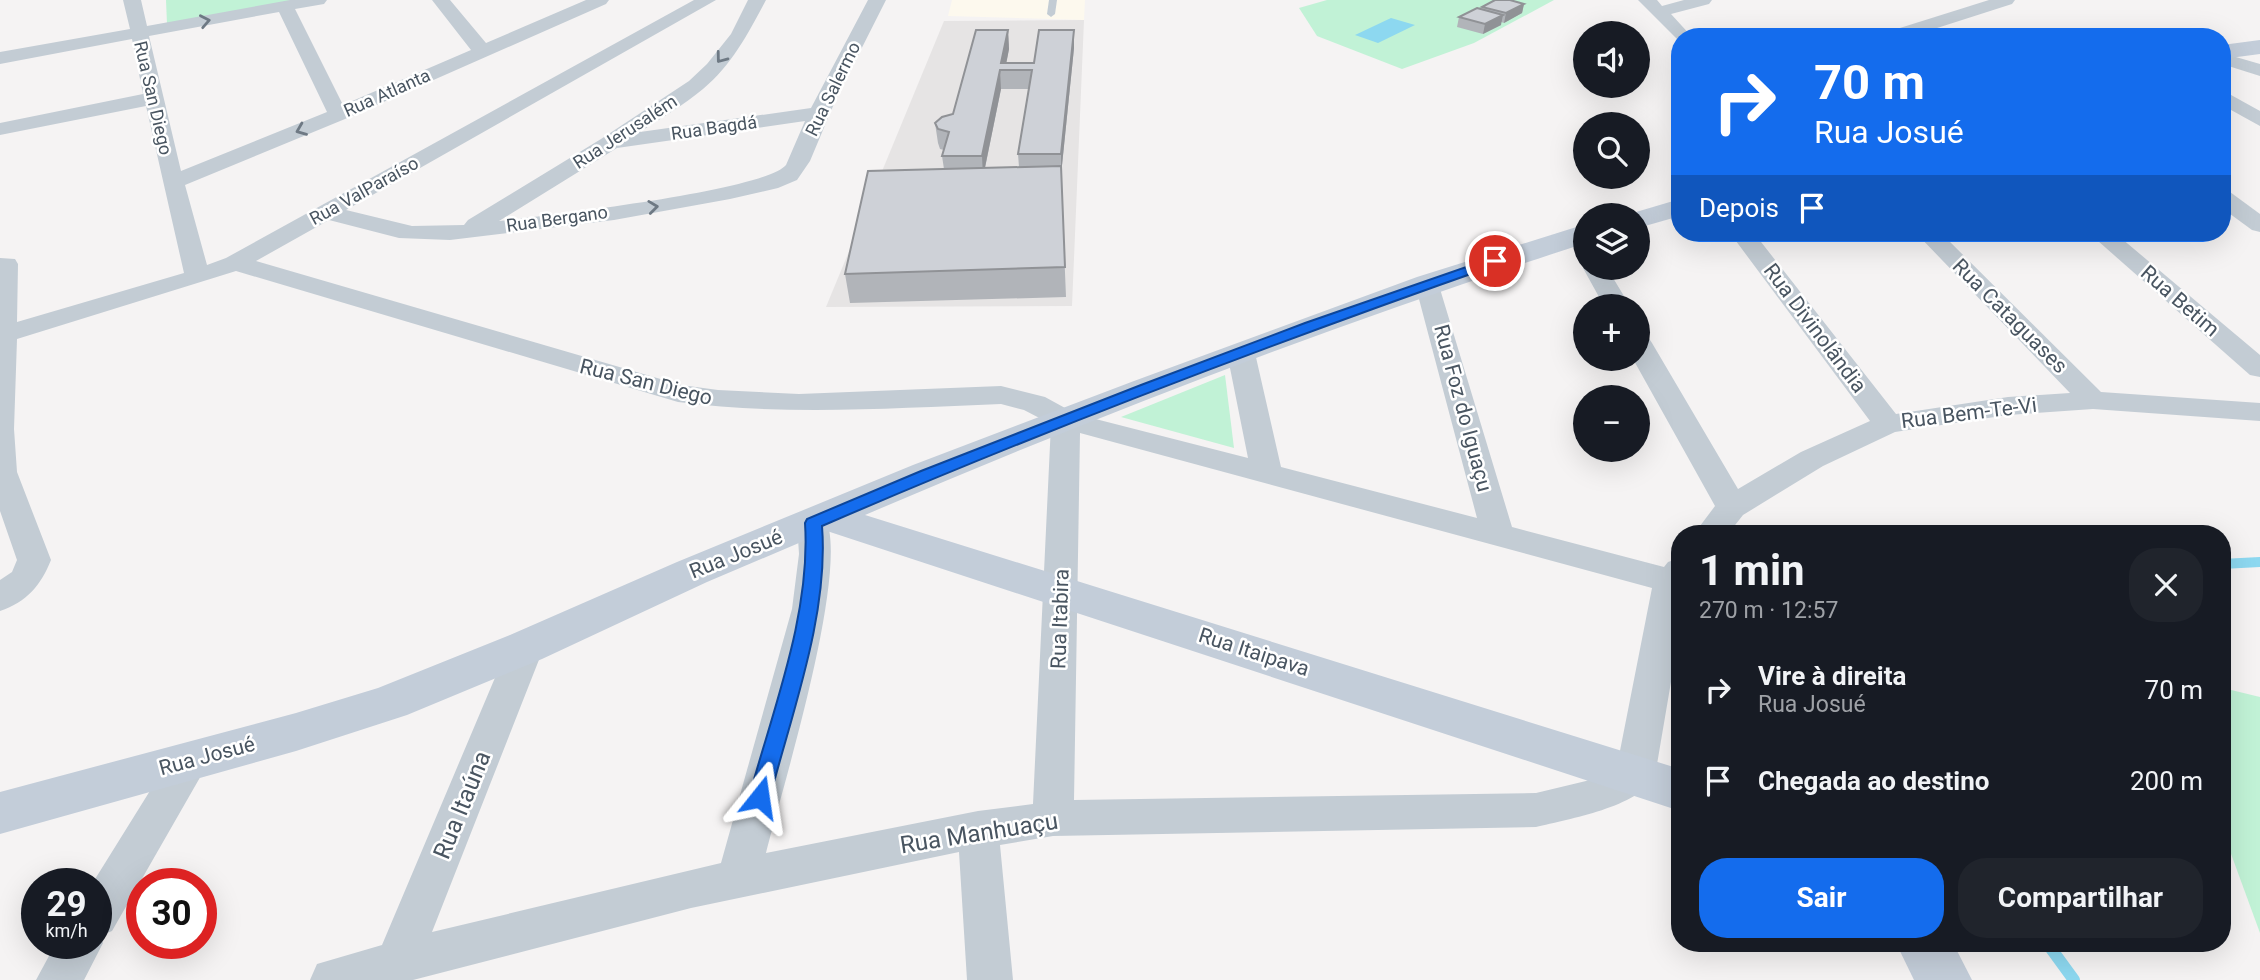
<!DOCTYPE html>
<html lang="pt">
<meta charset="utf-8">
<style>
:root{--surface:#171b24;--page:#20242c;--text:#f1f3f6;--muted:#9ea1a6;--accent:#146ced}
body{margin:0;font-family:Roboto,sans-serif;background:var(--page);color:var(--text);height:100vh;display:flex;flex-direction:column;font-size:26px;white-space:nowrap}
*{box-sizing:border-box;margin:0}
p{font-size:23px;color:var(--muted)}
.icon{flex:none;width:38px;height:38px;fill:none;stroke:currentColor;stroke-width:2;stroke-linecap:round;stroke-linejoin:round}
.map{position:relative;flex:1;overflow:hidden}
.side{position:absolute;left:1671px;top:525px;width:560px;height:427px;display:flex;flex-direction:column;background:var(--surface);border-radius:28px;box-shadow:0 7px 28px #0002}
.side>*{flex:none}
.top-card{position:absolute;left:1671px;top:28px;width:560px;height:214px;border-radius:28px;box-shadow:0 7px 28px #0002;background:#146ced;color:#fff;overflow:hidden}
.buttons{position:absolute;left:1573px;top:21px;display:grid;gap:14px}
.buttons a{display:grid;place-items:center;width:77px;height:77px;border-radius:50%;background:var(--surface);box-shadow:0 7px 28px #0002;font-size:35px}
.speed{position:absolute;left:21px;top:868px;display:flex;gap:14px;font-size:35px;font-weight:700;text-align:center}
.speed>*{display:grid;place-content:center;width:91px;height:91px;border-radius:50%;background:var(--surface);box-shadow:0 7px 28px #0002;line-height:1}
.speed small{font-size:18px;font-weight:400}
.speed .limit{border:10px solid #d22;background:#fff;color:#111}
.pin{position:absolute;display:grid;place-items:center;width:60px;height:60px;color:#fff;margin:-30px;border:4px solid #fff;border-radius:50%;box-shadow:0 2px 7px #0007}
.me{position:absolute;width:77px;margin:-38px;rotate:15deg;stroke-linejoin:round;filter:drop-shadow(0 0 5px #0008)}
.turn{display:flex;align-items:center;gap:24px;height:147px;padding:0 28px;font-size:32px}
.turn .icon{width:91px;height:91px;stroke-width:2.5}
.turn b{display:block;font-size:49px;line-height:60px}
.then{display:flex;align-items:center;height:66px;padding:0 28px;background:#0003;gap:14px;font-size:26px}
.round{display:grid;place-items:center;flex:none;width:74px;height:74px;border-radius:28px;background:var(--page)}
.summary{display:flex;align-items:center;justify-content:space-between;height:119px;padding:0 28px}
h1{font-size:42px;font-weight:700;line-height:52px}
.cta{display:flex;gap:14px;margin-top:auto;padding:14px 28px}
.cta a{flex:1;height:80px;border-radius:28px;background:var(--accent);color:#fff;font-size:28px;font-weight:700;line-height:80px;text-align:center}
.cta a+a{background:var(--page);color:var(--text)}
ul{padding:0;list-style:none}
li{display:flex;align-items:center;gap:21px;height:91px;padding:0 28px}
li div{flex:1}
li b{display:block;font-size:26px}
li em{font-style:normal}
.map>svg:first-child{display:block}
</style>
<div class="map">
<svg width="2260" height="980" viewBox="0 0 2260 980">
<rect width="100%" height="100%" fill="#f5f3f3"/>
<polygon fill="#fdf9ee" points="952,0 1085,0 1084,20 948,16"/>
<polygon fill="#e6e4e4" points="1084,20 1072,306 826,307 944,21"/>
<g fill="#c1f2d6">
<polygon points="166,0 296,0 167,24"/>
<polygon points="1327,0 1554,0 1474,43 1402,69 1317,36 1299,8"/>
<polygon points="1225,375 1234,448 1121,417"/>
<polygon points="2223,688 2260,697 2260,933 2223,832"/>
</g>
<polygon fill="#8dd8f0" points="1391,18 1415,25 1378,43 1355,35"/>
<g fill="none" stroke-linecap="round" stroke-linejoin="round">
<polyline stroke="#8dd8f0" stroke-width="10" points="2222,564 2260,562"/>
<polyline stroke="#8dd8f0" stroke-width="12" points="2047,943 2074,980"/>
<polygon fill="#c3ccd4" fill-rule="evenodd" points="1049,0 1057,0 1055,14 1051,17 1047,14"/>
<g fill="#c3ccd4" fill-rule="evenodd">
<path d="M123,0H141L147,26L290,0H327L324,4L295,9L343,105L471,50L432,0H450L486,43L586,0H609L606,4L345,119L185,185L207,265L226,258L694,0H716L346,210L412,226L464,225L468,220L601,139L689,81L707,64L731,34L748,0H766C749,32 732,65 703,89C684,105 661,118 640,132L811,108L868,0H886L836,99L810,161L797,180L778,188L730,199L614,220L450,240L399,238L329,220L256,261L681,385L718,390L799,394L1001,386L1045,397L1076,414L1248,458L1227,353L1231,347L1241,345L1251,347L1255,353L1281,467L1477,518L1415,284L1419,279L1428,276L1437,279L1512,527L1664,567L1668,562L1680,558V629L1655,776C1639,807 1569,819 1536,827L1053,836L1000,845L1013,980H967L959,852L691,908L413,980H310L317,964L382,945L508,647L513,637L526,633L539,637L544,647L432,932L721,863L792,609L799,554L797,523L802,515L813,512L824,515C853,562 781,792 766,853L978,811L1033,804L1051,424L1024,410L1001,404C893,408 786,416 678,402L236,271L17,339L14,429L17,472L51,560C41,585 27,602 0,611V580L12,572L17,560L0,511V258L15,259L18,264L17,322L184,273L146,106L0,135V123L143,94L132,39L0,64V52L130,29ZM279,12L327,112L181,171L149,36ZM805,121L786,165C764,191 544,216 499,221L617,148ZM1080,433L1652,588L1617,766L1586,781L1536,793L1074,800Z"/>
<polygon points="1638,0 1657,0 1662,6 1684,0 1712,0 1709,4 1671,14 1692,37 1680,37 1680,42"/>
<polygon points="1989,0 2015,0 2012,4 1909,37 1881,37 1884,33"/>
<polygon points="2222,53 2260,64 2260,76 2222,64"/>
<polygon points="2222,90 2260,111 2260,126 2222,105"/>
<polygon points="2222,190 2230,192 2260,214 2260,232 2252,230 2222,208"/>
<polygon points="1730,233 1754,233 1896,414 2008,397 2070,393 1916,233 1941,233 2101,392 2260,403 2260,421 2093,409 2008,415 1895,432 1823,466 1743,515 1728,534 1694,534 1715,506 1633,359 1638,359 1638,335 1648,337 1652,343 1738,489 1801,452 1870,421"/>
<polygon points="2089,233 2115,233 2260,355 2260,377 2250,375"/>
<polygon points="1586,264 1586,268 1607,268 1630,306 1604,306 1583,268"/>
<polygon points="190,744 204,749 210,760 112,931 100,936 103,943 84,980 36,980 56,943 96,943 96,884 92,884 176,749"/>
</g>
<g fill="#c3cdd9" fill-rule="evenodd">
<polygon points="2260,40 2260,54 2222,59 2222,45"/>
<polygon points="1680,199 1680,216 1638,228 1638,215 1626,215"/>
<path d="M1586,224V243C1341,322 1101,414 865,515L1680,769V811L827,531L707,582L542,659L407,715L296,751L0,834V792L296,713L378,688L510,635L677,562L913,465L1134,381L1417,277Z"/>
<polygon points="1896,943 1953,943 1972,980 1914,980"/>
</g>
</g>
<g fill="#b1b4b9" fill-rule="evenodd">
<polygon points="1524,4 1522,13 1504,23 1501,22 1501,25 1483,34 1457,27 1459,17 1481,9 1482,7"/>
<path d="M1008,30L1009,49L1006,63H1034L1074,30V48L1061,175L1066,297L850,303L845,274L944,169L942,156L944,150L940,149L938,143L935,123L953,114ZM1001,89H1029L1018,154L1019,167L985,168Z"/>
</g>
<g fill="#909296">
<polygon points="1524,4 1522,13 1504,23 1506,13"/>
<polygon points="1503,15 1501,25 1483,34 1485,24"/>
<polygon points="1008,30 1009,49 1005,70 1001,63"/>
<polygon points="1074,30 1074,48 1061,175 1061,154"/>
<polygon points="1000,70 1001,89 983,177 982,156"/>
</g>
<g fill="#ced1d7" stroke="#909296" stroke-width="2">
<polygon points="1495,0 1510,0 1524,4 1506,13 1482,7"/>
<polygon points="1477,8 1503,15 1485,24 1459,17"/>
<polygon points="976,30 1008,30 1001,63 1034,63 1039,30 1074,30 1061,154 1018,154 1032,70 1000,70 982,156 942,156 949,132 938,129 935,123 942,117 953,114"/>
<polygon points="1061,166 1065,267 845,274 868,171"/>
</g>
<defs><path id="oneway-chevron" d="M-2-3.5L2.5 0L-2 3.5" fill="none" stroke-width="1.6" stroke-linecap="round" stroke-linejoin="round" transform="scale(1.75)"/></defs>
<g stroke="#6e7984">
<use href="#oneway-chevron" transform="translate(205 21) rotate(-11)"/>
<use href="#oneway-chevron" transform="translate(721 58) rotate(127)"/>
<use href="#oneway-chevron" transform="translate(301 130) rotate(158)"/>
<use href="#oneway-chevron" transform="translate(653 207) rotate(-7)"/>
</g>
<path fill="#146ced" stroke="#0d469a" stroke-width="2" d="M1495,257L1499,258V264C1271,344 1044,430 822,526C829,614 792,712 770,797L767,804L760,806L752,804L749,797C773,709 811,614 805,523L807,519L921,471L1141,385L1305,323Z"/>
<g text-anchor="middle" stroke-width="5" stroke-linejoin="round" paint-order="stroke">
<g font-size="18" fill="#495561" stroke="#fff">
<text transform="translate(833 89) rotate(-64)" y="6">Rua Salermo</text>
<text transform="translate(387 93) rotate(-24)" y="6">Rua Atlanta</text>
<text transform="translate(153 98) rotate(77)" y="6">Rua San Diego</text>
<text transform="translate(714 128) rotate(-8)" y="6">Rua Bagdá</text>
<text transform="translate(625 132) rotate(-33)" y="6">Rua Jerusalém</text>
<text transform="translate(364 191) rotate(-29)" y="6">Rua ValParaíso</text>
<text transform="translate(557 219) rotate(-8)" y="6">Rua Bergano</text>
</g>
<g font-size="21" fill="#495561" stroke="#fff">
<text transform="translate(2180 301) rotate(41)" y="7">Rua Betim</text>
<text transform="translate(2010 316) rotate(45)" y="7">Rua Cataguases</text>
<text transform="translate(1815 328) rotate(53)" y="7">Rua Divinolândia</text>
<text transform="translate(646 382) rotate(14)" y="7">Rua San Diego</text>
<text transform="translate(1463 408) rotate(75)" y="7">Rua Foz do Iguaçu</text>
<text transform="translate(1969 413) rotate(-7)" y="7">Rua Bem-Te-Vi</text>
<text transform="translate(736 554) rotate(-22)" y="7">Rua Josué</text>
<text transform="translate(1060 619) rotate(-88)" y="7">Rua Itabira</text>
<text transform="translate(1254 652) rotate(18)" y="7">Rua Itaipava</text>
<text transform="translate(207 756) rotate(-15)" y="7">Rua Josué</text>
</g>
<g font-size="24" fill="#495561" stroke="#fff">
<text transform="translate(462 805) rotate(-68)" y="8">Rua Itaúna</text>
<text transform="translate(979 833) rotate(-9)" y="8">Rua Manhuaçu</text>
</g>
</g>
</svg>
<div class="buttons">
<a><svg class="icon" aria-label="sound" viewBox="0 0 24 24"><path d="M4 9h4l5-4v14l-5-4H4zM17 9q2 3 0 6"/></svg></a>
<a><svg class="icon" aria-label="search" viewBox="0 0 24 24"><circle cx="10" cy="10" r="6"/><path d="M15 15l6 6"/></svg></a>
<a><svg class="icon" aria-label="layers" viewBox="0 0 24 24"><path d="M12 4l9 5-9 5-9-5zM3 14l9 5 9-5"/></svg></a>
<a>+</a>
<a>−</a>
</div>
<div class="speed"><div>29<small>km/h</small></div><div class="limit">30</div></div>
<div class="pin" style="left:1495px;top:261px;background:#d93025"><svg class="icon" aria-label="arrive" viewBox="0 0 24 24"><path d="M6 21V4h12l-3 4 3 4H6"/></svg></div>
<svg class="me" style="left:760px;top:797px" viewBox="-20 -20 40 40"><path d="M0-17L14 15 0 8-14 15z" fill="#146ced" stroke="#fff" stroke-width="4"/></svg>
<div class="top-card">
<div class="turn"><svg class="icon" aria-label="right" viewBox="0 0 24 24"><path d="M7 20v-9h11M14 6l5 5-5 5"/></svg><div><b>70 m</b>Rua Josué</div></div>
<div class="then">Depois<svg class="icon" aria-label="arrive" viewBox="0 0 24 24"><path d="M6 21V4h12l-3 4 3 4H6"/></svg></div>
</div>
<section class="side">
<div class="summary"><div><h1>1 min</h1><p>270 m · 12:57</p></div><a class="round"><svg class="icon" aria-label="close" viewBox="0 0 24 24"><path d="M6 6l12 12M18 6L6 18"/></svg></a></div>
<ul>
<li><svg class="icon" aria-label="right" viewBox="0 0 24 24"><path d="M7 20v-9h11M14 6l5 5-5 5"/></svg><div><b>Vire à direita</b><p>Rua Josué</p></div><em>70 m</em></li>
<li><svg class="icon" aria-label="arrive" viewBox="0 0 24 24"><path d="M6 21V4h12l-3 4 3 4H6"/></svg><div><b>Chegada ao destino</b></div><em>200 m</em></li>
</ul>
<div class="cta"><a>Sair</a><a>Compartilhar</a></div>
</section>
</div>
